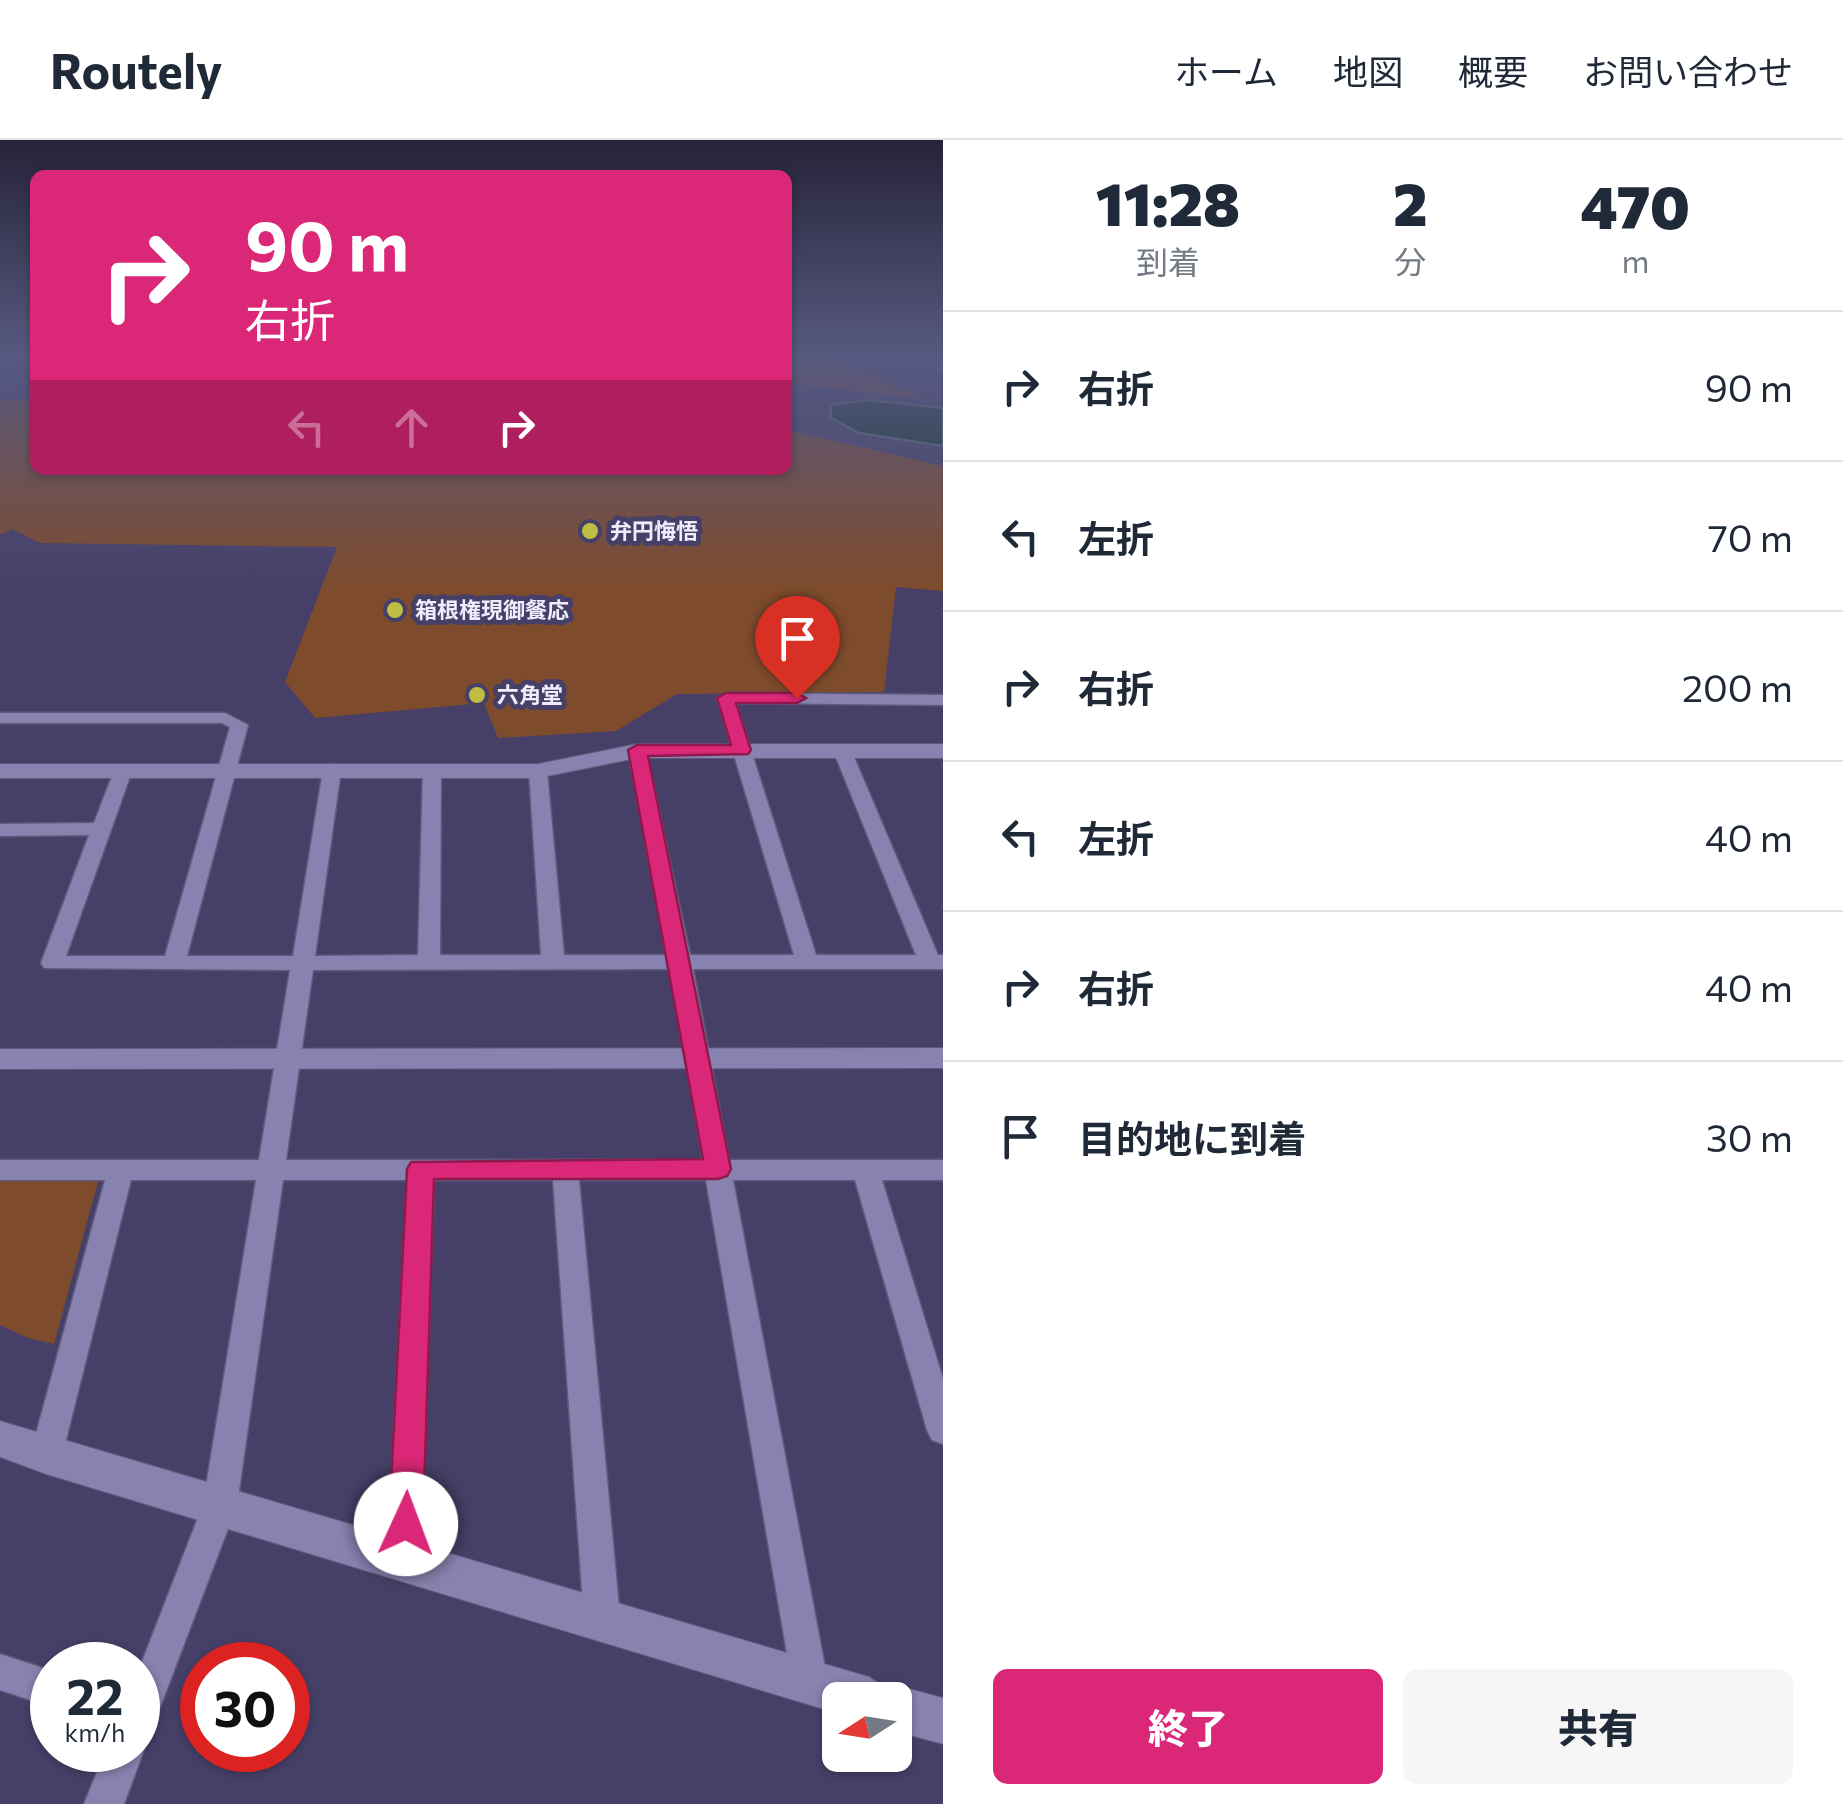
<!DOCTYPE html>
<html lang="ja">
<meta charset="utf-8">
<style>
:root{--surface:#fff;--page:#f6f6f7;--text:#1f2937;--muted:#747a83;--line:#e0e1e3;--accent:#db2777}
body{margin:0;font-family:Commissioner,"Noto Sans JP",sans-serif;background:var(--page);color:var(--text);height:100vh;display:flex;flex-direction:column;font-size:38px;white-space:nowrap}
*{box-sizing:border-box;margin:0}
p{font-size:32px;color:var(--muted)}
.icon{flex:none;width:55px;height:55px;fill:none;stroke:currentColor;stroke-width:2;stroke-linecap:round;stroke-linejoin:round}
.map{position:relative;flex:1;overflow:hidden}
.drawer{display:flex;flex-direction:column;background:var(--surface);width:900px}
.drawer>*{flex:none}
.banner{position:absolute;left:30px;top:30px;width:762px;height:305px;border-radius:15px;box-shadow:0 2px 8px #0004;background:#db2777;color:#fff;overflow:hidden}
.needle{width:65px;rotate:258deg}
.controls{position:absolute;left:822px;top:1542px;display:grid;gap:20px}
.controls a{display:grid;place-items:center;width:90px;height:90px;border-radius:15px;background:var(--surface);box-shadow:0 2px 8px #0004;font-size:50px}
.speed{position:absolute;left:30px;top:1502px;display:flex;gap:20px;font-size:50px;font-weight:700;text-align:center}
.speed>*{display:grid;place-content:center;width:130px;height:130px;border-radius:50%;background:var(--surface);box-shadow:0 2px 8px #0004;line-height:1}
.speed small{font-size:25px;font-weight:400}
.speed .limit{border:15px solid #d22;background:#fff;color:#111}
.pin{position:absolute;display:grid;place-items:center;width:85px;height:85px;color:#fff;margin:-102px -42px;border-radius:50% 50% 50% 0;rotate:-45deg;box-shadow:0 0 10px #0007}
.pin .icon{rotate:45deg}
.me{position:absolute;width:110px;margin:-55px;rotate:2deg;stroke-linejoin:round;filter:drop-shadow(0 0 8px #0008)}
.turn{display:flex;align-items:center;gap:35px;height:210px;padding:0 50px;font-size:45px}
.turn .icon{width:130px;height:130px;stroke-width:2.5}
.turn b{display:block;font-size:70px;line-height:85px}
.lanes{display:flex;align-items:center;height:95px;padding:0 50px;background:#0003;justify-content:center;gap:50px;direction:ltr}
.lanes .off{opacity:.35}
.eta{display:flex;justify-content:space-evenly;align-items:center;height:170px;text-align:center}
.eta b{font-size:60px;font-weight:800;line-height:70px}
.action{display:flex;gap:20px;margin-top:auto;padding:20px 50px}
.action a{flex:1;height:115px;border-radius:15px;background:var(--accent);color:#fff;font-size:40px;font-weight:800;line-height:115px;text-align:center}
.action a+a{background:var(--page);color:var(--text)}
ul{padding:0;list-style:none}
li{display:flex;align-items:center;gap:30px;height:150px;padding:0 50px;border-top:2px solid var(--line)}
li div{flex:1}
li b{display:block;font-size:38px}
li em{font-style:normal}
header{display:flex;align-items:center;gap:60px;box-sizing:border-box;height:140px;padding:0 50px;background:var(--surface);border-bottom:2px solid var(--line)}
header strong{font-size:48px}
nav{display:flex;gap:55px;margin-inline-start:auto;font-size:35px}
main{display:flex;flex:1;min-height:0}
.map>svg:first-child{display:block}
</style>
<header>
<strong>Routely</strong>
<nav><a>ホーム</a><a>地図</a><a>概要</a><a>お問い合わせ</a></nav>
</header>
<main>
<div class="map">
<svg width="943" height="1664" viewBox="0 0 943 1664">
<rect width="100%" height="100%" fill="#464068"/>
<g fill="#7e4b2d">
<polygon points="788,216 826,216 923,259 788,243"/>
<polygon points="35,259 35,330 788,330 788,290 943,326 943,451 896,447 884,552 677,554 616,591 498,598 484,563 315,578 285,542 337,407 40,403 12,389 0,395 0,261"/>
<polygon points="0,1037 99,1038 54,1204 28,1198 0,1185"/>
</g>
<polygon fill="#0f362a" stroke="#526d69" stroke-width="2.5" points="867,260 943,268 943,306 859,293 831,278 831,265"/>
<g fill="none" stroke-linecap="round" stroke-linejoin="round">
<defs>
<g id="minor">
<polygon points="900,216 917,216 943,224 943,230"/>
<path d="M726,553L943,555V565L736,563L816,815H916L833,610L842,605L851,610L938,815H943V829H693L729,1020H943V1040H882L943,1239V1304L932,1300L927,1290L855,1040H733L828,1543L823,1556L810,1561L797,1556L792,1543L706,1040H579L620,1478L615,1491L602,1496L589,1491L584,1478L553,1040H434L421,1423L416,1435L404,1440L392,1435L387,1423L407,1040H283L237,1365L151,1591L138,1597L144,1610L124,1664H84L106,1610H138V1532L203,1365L256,1040H131L62,1316L57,1326L46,1331L35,1326L30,1316L105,1040H0V1020H259L290,830L44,828L41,823L89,695L0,696V684L94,683L114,631L116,627H130L132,631L66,816H165L230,587L222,583H0V573H225L248,585L187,816H293L323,630L332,624L341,630L315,816L418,815L423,630L432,624L441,630L440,815H541L529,631L538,625L547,631L564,815H668L628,611L637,606L646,611L690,815H794L717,558ZM670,829L703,1020H286L313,830Z"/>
<polygon points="0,1514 52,1531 52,1567 0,1550"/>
</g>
<g id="tertiary">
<polygon points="637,604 943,604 943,618 637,618 538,638 0,638 0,624 538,624"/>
<polygon points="943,908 943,928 0,929 0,909"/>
<polygon points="0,1281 869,1537 887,1549 895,1545 943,1558 943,1604 895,1591 895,1560 840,1560 840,1574 46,1334 0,1317"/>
</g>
</defs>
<use href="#minor" stroke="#5f5a7a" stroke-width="3"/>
<use href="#tertiary" stroke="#5f5a7a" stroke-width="2"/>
<use href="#minor" fill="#8782af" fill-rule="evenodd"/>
<use href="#tertiary" fill="#8782af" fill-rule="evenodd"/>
</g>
<linearGradient id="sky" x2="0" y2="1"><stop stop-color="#262339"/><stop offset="0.48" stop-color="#575980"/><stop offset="1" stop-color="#575980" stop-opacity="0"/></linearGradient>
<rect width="943" height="449" fill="url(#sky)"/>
<polygon fill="#db2777" stroke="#8e194d" stroke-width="2.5" points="726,553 797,553 806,558 797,563 736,563 751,610 748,614 648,616 731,1029 727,1036 718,1039 434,1039 423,1384 418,1395 406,1400 394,1395 389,1384 407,1029 411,1022 703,1019 628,610 637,605 731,605 717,558"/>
<g fill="#bebf42" stroke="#464068" stroke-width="4">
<circle cx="590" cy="391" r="10"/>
<circle cx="395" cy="470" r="10"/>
<circle cx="477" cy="555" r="10"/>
</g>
<g text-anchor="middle" stroke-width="10" stroke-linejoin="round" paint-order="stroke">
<g font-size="22" font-weight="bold" fill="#efedfc" stroke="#464068" text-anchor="start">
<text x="610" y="399">弁円悔悟</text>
<text x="415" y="478">箱根権現御餐応</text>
<text x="497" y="563">六角堂</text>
</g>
</g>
</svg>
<div class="controls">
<a><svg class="needle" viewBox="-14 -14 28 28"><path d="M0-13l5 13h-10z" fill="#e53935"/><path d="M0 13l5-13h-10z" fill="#747a83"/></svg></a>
</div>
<div class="speed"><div>22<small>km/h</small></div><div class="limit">30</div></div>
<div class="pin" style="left:797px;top:558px;background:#d93025"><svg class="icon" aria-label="arrive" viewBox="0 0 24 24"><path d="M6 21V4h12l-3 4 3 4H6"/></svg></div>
<svg class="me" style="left:406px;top:1384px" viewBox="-20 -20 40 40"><circle r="19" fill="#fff"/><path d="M0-13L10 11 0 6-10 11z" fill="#db2777"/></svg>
<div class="banner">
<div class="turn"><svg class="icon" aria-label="right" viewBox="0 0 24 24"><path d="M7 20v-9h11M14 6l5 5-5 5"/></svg><div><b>90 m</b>右折</div></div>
<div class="lanes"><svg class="icon off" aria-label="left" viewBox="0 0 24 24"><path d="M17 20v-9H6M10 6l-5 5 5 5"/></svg><svg class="icon off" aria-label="ahead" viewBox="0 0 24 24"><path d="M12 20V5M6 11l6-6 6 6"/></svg><svg class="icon" aria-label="right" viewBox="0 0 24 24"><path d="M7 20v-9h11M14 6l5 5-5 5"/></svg></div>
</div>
</div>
<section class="drawer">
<div class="eta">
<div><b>11:28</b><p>到着</p></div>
<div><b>2</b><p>分</p></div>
<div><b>470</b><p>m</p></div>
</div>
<ul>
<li><svg class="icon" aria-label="right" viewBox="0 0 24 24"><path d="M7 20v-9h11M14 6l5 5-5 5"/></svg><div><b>右折</b></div><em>90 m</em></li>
<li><svg class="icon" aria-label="left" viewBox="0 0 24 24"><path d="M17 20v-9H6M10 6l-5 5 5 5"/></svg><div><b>左折</b></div><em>70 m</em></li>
<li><svg class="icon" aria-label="right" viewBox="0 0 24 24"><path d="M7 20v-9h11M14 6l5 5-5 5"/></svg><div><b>右折</b></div><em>200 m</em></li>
<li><svg class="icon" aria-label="left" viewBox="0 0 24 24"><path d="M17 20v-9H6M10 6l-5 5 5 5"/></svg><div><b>左折</b></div><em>40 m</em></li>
<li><svg class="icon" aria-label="right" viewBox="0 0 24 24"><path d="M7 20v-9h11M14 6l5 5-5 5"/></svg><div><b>右折</b></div><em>40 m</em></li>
<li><svg class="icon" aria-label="arrive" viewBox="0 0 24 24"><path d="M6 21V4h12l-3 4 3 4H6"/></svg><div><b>目的地に到着</b></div><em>30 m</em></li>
</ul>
<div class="action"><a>終了</a><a>共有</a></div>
</section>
</main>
